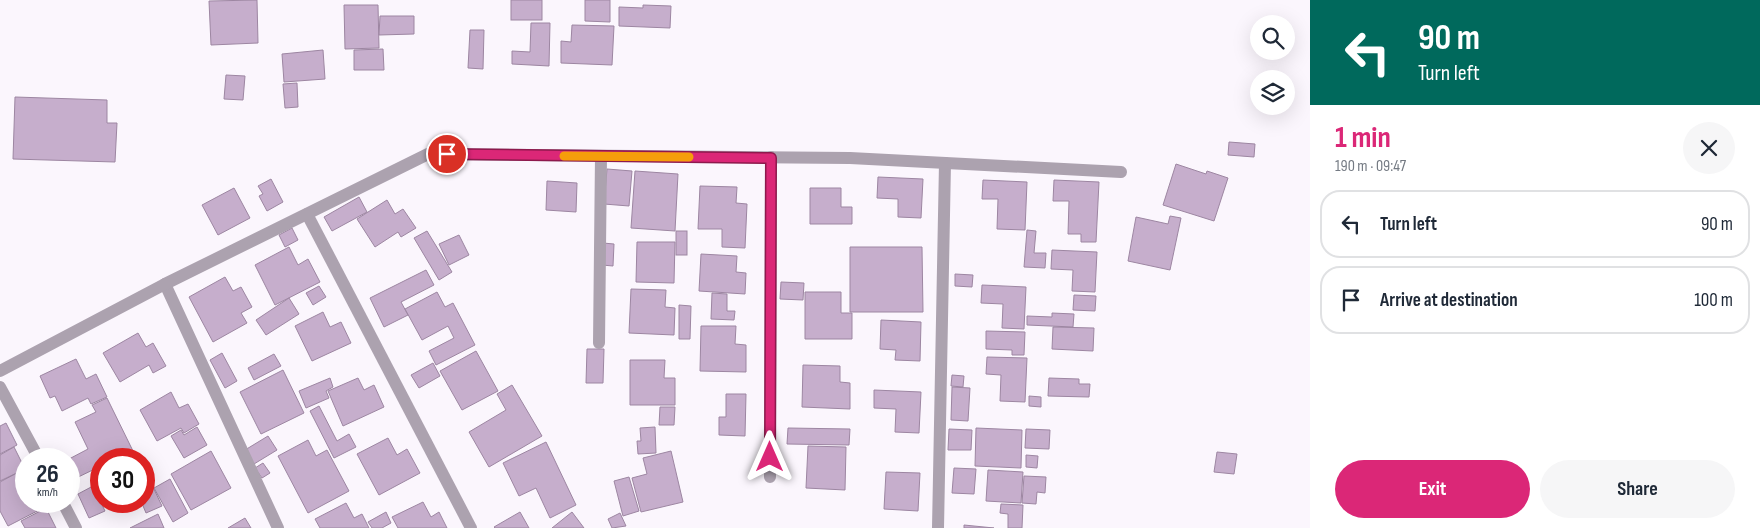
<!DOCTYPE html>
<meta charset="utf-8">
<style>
:root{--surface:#fff;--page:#f6f6f7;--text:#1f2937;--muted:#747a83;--line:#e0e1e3;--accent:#db2777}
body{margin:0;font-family:"Sofia Sans Condensed",sans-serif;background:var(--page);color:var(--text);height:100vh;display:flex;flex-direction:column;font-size:19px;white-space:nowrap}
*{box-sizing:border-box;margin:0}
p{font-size:16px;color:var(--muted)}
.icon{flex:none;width:28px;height:28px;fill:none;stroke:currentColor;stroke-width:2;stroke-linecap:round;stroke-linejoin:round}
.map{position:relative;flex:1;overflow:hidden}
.side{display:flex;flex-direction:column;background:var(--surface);width:450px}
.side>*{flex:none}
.hud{background:#00695c;color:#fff;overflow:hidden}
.tools{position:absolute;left:1250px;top:15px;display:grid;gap:10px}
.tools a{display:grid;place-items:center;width:45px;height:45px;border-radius:50%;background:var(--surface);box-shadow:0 5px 20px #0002;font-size:25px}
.speed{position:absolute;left:15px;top:448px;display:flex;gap:10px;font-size:25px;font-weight:700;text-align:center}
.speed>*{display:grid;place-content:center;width:65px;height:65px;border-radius:50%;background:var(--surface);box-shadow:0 5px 20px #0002;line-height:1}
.speed small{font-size:12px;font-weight:400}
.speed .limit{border:8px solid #d22;background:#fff;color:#111}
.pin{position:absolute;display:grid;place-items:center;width:42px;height:42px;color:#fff;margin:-21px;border:2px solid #fff;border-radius:50%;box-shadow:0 1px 5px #0007}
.me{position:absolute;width:55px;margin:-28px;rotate:0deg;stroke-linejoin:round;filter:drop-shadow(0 0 4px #0008)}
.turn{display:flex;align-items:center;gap:18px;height:105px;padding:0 25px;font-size:22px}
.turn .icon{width:65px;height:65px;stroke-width:2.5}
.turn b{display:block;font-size:35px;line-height:42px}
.round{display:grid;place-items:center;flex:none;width:52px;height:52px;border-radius:26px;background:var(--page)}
.summary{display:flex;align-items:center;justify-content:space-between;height:85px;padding:0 25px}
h1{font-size:30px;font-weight:700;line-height:38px;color:var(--accent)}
.cta{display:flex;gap:10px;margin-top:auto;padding:10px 25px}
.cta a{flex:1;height:58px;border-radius:30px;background:var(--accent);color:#fff;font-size:20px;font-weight:700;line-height:58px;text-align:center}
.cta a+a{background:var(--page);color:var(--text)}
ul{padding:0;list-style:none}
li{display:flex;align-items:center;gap:15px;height:68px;margin:0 10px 8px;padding:0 15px;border:2px solid var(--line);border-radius:20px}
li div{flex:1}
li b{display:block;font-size:19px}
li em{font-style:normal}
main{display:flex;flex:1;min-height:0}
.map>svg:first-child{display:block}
</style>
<main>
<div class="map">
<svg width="1310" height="528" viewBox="0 0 1310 528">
<rect width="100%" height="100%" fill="#fbf6fd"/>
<g fill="#c6aecc" stroke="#9d86a2">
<polygon points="257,0 258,43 211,45 209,1"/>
<rect x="511" y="0" width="31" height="20"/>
<polygon points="585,0 610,0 610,22 585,21"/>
<polygon points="344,5 378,5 379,48 345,49"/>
<polygon points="643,5 671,6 670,28 619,26 619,7 643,8"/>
<polygon points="380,16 414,16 414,34 379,35"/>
<polygon points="531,23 550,23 549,66 512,64 512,51 530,52"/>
<polygon points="572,25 614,26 612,65 561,63 561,41 571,42"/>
<polygon points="470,30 484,30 483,69 468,68"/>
<polygon points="383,49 384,70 354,70 354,50"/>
<polygon points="323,50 325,79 284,82 282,54"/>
<polygon points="226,75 245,76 243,100 224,99"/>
<polygon points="297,83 298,107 285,108 283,84"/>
<polygon points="15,97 107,100 107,123 117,123 115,162 13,159"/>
<polygon points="1229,142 1255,144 1254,157 1228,155"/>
<polygon points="1176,164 1206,174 1207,171 1228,178 1214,221 1163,205"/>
<polygon points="607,169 632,171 629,206 604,204"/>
<polygon points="635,171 678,174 675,231 631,228"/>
<polygon points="878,177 923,179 921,218 898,217 898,199 877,198"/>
<polygon points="271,179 283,202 267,211 259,196 263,194 258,186"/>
<polygon points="983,180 1027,182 1025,230 997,229 998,199 982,199"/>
<polygon points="1054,180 1099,182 1096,242 1081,242 1081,234 1068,234 1069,201 1053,201"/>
<polygon points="547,181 577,183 576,212 546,210"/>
<polygon points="700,186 737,187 736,203 747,204 745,248 722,247 722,229 698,229"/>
<polygon points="234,188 250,218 218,235 202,205"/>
<polygon points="810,188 841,188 841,207 852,207 852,224 810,224"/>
<polygon points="359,197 367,212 332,231 324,217"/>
<polygon points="387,200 395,214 403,209 416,228 401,237 398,232 375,247 357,219"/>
<polygon points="1170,216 1181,218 1170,270 1128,261 1136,217 1168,224"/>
<polygon points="292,228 298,240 285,247 279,235"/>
<polygon points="1027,230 1036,231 1034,253 1046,253 1045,268 1024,267"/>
<polygon points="427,231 452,272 439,280 414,238"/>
<rect x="676" y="231" width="11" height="24"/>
<polygon points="459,235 469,255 449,265 439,244"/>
<polygon points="637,242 675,242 674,283 636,282"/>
<polygon points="603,243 614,244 613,266 602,265"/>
<polygon points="289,247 298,265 308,259 320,282 275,305 255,265"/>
<polygon points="850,247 922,247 923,312 850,312"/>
<polygon points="1052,250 1097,252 1095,292 1072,291 1073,270 1051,269"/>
<polygon points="701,254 737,256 736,272 746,273 745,294 699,291"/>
<polygon points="426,270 434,285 401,302 408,315 384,327 370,298"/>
<polygon points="955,274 973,275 972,287 955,286"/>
<polygon points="225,277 233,291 241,287 252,307 241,313 247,323 213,342 189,297"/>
<polygon points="781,282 804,283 803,300 780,299"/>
<polygon points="982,285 1026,287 1024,329 1002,328 1003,304 981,303"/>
<polygon points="319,286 326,297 313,305 306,293"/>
<polygon points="631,289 666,290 665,307 675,308 674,335 629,333"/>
<polygon points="437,292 445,307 453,303 475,345 436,365 429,351 454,338 448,326 422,340 405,309"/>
<polygon points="805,292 841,292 841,313 852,313 852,339 805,339"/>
<polygon points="712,293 727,294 727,311 735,311 734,320 711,319"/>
<polygon points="1074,295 1096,296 1095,311 1073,310"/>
<polygon points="289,298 299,314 266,335 256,320"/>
<polygon points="679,305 691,306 690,339 679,339"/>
<polygon points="323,312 330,327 341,322 351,343 312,361 295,326"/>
<polygon points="1052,313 1074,314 1073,327 1027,325 1027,316 1052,317"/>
<polygon points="881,320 921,322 920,361 895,360 896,350 880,349"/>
<polygon points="701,326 736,326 735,344 746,345 746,372 700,371"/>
<polygon points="1053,327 1094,328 1093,351 1052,349"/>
<polygon points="986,331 1025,332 1024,355 1012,355 1012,350 986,349"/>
<polygon points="138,333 146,347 153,343 166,366 153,373 149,365 120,382 103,353"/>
<polygon points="587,349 604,349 603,383 586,383"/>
<polygon points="476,351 498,391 462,410 440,371"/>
<polygon points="222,353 237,381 225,388 210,360"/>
<polygon points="274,354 281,366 254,380 248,368"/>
<polygon points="987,357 1027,358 1025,402 1000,401 1001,375 986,374"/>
<polygon points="76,359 86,379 96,374 107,397 91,404 88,398 62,411 55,396 50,398 40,376"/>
<polygon points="630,360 665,360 664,378 675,378 675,405 630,405"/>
<polygon points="433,363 440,376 419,388 411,375"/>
<polygon points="803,365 840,366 840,382 850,383 850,409 802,407"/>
<polygon points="283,370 304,413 261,434 240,392"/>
<polygon points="952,375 964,376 963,387 951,386"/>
<polygon points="330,378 333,387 326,391 329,398 306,408 299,391"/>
<polygon points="358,378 364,390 374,385 384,407 343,426 328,391"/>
<polygon points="1049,378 1079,379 1079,384 1090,384 1089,397 1048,396"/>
<polygon points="512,385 542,436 489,467 469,432 506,410 497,394"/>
<polygon points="952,387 970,388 968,421 951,420"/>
<polygon points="874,390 921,392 919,433 895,432 896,409 874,408"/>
<polygon points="171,392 179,408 188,404 199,424 184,433 181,428 157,441 140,410"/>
<polygon points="726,394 746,394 745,436 719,435 719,417 726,417"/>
<polygon points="1029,396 1041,397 1041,407 1029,406"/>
<polygon points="107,398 133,451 116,459 101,459 101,466 70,481 69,459 88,449 75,422 96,412 92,405"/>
<polygon points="319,406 337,441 349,434 356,447 334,458 310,411"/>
<polygon points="660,407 675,407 674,425 659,425"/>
<polygon points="6,423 17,445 0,454 0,426"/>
<polygon points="197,427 207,445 184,458 171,436 181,430 184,435"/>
<polygon points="655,427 656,453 638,454 637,441 641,441 640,428"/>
<polygon points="788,428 850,429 849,445 787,444"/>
<polygon points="976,428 1022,430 1021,468 975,466"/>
<polygon points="949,429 972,430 971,450 948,450"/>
<polygon points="1026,429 1050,430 1049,449 1025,448"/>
<polygon points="268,436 277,450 254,464 245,450"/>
<polygon points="388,438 397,455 407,449 420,473 379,495 357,454"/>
<polygon points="308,440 316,456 327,450 349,491 308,513 278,456"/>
<polygon points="546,442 576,505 550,518 536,488 519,496 503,463"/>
<polygon points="808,446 846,447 845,490 806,488"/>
<polygon points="14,447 25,469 0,481 0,455"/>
<polygon points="211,451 231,488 191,510 171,474"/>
<polygon points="671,451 683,502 641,512 632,478 647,474 643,458"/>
<polygon points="136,452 139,459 121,459"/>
<polygon points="1217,452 1237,454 1234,474 1214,472"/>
<polygon points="1026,455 1038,456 1037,468 1026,467"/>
<polygon points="263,463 270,473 262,478 255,468"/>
<polygon points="144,468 162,506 146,513 141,501 144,501"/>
<polygon points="954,468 976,469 974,494 952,493"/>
<polygon points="988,470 1023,472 1021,503 986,501"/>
<polygon points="886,472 920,473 918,511 884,509"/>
<polygon points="17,473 26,491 26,501 44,501 47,506 8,526 0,511 0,482"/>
<polygon points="1024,476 1046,477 1045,493 1037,492 1036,504 1022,503"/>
<polygon points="629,477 639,511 623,516 614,481"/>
<polygon points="170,479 188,513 173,522 154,488"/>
<polygon points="93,486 105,511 89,518 78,494"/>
<polygon points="423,502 431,517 439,512 447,528 398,528 392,517"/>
<polygon points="346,503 354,518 362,514 369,528 320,528 315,519"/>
<polygon points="1001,504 1023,505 1022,528 1008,528 1008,514 1000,513"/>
<polygon points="46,508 56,528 25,528 21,521"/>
<polygon points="386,512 391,523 382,528 372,528 368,522"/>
<polygon points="520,512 529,528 495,528 494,527"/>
<polygon points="572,512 584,528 552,528"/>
<polygon points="620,513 626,526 612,528 608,519"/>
<polygon points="158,514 164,528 130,528"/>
<polygon points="245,518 251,528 228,528"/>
<polygon points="964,525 994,528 964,528"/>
</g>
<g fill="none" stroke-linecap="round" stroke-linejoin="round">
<g stroke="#aca2af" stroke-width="12">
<polyline points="307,214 471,528"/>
<polyline points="165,284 278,528"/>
<polyline points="599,343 601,156"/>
<polyline points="0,371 165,284 428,154 850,158 1121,172"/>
<polyline points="0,387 39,459"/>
<polyline points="770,477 771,157"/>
<polyline points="62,501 76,528"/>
<polyline points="938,528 945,163"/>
</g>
</g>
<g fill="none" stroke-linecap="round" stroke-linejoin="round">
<defs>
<polyline id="route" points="447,154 771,158 770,457"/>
</defs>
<use href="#route" stroke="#8e194d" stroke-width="12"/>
<use href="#route" stroke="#db2777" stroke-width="9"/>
<polyline stroke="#f59e0b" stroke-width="9" points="564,156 689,157"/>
</g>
</svg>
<div class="tools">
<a><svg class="icon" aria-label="search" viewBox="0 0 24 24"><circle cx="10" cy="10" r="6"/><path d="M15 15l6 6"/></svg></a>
<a><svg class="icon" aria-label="layers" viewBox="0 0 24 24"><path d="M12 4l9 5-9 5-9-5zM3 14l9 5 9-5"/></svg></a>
</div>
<div class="speed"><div>26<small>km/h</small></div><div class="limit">30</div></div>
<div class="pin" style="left:447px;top:154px;background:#d93025"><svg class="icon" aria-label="arrive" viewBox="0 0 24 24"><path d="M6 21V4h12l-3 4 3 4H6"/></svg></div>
<svg class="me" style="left:770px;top:457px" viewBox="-20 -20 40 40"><path d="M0-17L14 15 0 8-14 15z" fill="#db2777" stroke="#fff" stroke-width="4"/></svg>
</div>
<section class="side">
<div class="hud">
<div class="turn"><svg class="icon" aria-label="left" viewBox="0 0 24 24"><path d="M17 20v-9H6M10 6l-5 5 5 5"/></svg><div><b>90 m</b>Turn left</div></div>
</div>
<div class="summary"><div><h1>1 min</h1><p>190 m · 09:47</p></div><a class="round"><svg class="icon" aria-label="close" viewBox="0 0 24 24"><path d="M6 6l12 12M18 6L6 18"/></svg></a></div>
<ul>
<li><svg class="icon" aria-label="left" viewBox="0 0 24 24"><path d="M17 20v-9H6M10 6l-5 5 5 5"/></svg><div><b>Turn left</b></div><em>90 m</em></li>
<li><svg class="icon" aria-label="arrive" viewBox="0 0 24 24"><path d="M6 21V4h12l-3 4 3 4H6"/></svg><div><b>Arrive at destination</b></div><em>100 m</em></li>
</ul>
<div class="cta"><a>Exit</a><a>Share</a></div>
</section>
</main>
